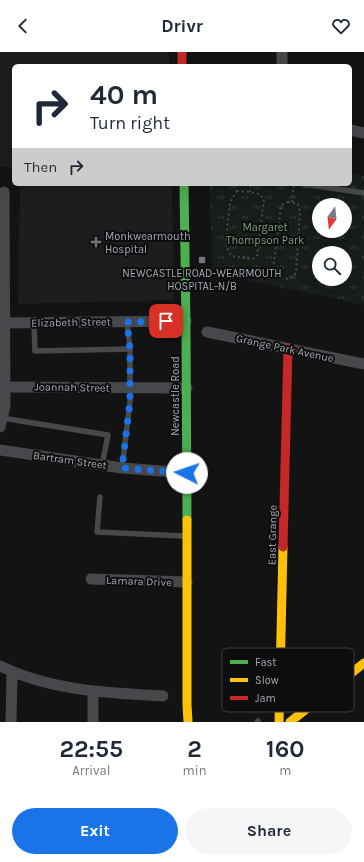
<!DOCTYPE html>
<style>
:root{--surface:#fff;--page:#f6f6f7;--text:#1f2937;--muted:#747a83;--accent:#1a73e8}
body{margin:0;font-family:Karla,sans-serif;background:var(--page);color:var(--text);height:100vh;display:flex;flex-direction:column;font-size:15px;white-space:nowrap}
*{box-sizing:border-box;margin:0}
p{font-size:13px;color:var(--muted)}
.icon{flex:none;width:22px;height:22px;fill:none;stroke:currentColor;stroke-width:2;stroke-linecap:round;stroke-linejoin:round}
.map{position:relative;height:670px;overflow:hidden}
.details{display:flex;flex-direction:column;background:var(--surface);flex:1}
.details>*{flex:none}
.top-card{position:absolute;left:12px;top:12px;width:340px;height:122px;border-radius:6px;box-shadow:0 4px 16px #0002;background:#fff;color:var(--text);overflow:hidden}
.needle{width:26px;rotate:195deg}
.fabs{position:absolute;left:312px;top:146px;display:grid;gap:8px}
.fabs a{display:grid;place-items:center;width:40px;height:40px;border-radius:50%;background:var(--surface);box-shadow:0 4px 16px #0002;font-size:20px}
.pin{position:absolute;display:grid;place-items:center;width:34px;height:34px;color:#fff;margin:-17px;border-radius:8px;box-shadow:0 2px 6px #0006}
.me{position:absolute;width:44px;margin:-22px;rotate:274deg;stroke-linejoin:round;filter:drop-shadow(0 0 3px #0008)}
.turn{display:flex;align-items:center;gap:14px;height:84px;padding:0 12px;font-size:18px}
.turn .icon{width:52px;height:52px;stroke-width:2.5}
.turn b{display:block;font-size:28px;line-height:34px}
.then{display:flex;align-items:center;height:38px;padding:0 12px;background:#0003;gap:8px;font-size:15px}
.eta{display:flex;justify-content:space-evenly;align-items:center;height:68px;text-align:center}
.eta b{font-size:24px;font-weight:700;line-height:28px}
.primary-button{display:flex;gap:8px;margin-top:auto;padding:8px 12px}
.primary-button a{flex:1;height:46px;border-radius:24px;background:var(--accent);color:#fff;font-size:16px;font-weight:700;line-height:46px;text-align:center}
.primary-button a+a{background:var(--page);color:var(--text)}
header{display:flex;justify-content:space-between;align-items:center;height:52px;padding:0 12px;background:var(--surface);font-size:18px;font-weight:700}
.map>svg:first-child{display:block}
</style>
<header><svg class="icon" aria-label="back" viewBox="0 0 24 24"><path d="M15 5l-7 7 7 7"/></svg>Drivr<svg class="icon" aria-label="heart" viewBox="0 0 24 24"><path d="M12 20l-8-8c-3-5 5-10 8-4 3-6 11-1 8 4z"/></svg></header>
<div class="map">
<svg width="364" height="670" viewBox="0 0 364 670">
<defs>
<pattern id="park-tufts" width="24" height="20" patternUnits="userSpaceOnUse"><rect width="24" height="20" fill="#171d18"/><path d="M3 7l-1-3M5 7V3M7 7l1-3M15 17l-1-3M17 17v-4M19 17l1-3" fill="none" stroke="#363b37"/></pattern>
</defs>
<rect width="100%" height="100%" fill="#131313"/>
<g fill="#1d1d1f">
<polygon points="0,0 169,0 169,14 14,14 14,116 0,115"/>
<polygon points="20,132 172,132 174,248 18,252"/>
</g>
<path fill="url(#park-tufts)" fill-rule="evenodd" d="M350,121L364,124V253L213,221L209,132H350ZM319,153H345V179H319ZM319,201H345V227H319Z"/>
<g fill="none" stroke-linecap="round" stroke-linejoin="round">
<g stroke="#494a4d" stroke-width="2" stroke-dasharray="2 3" stroke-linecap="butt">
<polygon points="237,139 250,140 259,142 264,147 257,204 253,207 232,204 228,199 226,188 230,150"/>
<polyline points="250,140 251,132"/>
<path d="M288,150H292L298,152L300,160L296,221C289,229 287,227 277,225L273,218L281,154L284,151Z"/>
<polyline points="292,150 294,132"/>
</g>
<g stroke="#47484b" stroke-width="5.5">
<polyline points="304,132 364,141"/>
<polyline points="34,271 35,299 130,297"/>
<polyline points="2,366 108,383 102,413"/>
<polyline points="122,416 130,349 130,297 127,270"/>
<polyline points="100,445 97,480 183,484"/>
<polyline points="257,670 258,669"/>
</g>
<g stroke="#47484b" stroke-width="11">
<polyline points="282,14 282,0"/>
<polyline points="350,78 364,81"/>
<polyline points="4,271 186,269"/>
<polyline points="207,280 364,312"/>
<polyline points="5,335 187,336"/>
<polyline points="0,375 5,354 4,140"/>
<polyline points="0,398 122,416 187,421"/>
<polyline points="91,527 187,530"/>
<path d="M0,614C51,639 108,641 163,644"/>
<polyline points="93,640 93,670"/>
<polyline points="11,670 12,621"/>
</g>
<polyline stroke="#4caf50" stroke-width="9" points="184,132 186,276 187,468"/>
<g stroke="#ffc107" stroke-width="9">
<polyline points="187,468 187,652 188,670"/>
<polyline points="279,670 283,495"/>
<polyline points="290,670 364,611"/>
</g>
<g stroke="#c62828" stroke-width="9">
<polyline points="182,0 182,14"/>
<polyline points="283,495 288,296"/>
</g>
</g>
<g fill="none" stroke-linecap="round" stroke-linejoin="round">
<polyline stroke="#1a73e8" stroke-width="7" stroke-dasharray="0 12.6" points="166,269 127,270 130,297 130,349 122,416 187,421"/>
</g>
<g fill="#71747c" stroke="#0d0d0e" stroke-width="1.5">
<path d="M94 184h4v4h4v4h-4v4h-4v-4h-4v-4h4z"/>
<rect x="198" y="204" width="8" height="8" rx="2"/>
</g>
<g text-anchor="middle" stroke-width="4" stroke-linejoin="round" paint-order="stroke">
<g font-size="11" fill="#7b9e7e" stroke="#0d0d0e">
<text x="265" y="179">Margaret<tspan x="265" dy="13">Thompson Park</tspan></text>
</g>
<g font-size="11" fill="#a4a8b4" stroke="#0d0d0e" text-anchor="start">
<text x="105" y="188">Monkwearmouth<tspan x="105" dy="13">Hospital</tspan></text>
<text x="202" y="225" text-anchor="middle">NEWCASTLE ROAD-WEARMOUTH<tspan x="202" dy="13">HOSPITAL-N/B</tspan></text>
</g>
<g font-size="11" fill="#a4a8b4" stroke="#0d0d0e">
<text transform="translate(71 270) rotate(-1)" y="4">Elizabeth Street</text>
<text transform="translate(285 296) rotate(12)" y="4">Grange Park Avenue</text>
<text transform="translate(72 335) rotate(1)" y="4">Joannah Street</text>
<text transform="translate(175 344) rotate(-90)" y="4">Newcastle Road</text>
<text transform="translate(70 408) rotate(8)" y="4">Bartram Street</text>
<text transform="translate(272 483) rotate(-89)" y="4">East Grange</text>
<text transform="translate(139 529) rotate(2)" y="4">Lamara Drive</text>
</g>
</g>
<rect x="222" y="596" width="132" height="64" rx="6" fill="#0d0d0e" stroke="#3a3c40" stroke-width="1"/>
<rect x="230" y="608" width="18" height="4" fill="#4caf50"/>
<rect x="230" y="626" width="18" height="4" fill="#ffc107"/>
<rect x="230" y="644" width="18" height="4" fill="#c62828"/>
<g font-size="11" fill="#a4a8b4">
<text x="255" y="614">Fast</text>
<text x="255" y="632">Slow</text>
<text x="255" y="650">Jam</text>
</g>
</svg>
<div class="fabs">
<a><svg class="needle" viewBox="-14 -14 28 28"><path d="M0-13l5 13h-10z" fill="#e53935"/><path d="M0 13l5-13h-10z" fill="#747a83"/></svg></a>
<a><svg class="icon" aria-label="search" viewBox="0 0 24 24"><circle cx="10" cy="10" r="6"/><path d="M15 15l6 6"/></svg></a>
</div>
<div class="pin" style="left:166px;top:269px;background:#d93025"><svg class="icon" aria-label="arrive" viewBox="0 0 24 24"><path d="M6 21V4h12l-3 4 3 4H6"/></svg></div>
<svg class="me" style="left:187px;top:421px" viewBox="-20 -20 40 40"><circle r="19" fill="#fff"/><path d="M0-13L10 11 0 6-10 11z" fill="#1a73e8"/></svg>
<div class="top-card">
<div class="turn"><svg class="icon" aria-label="right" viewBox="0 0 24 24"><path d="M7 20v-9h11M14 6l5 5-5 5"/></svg><div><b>40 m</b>Turn right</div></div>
<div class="then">Then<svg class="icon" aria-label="right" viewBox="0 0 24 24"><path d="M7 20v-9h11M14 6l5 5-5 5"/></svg></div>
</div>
</div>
<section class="details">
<div class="eta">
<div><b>22:55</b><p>Arrival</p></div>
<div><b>2</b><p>min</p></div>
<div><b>160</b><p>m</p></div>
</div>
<div class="primary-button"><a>Exit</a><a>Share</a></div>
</section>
